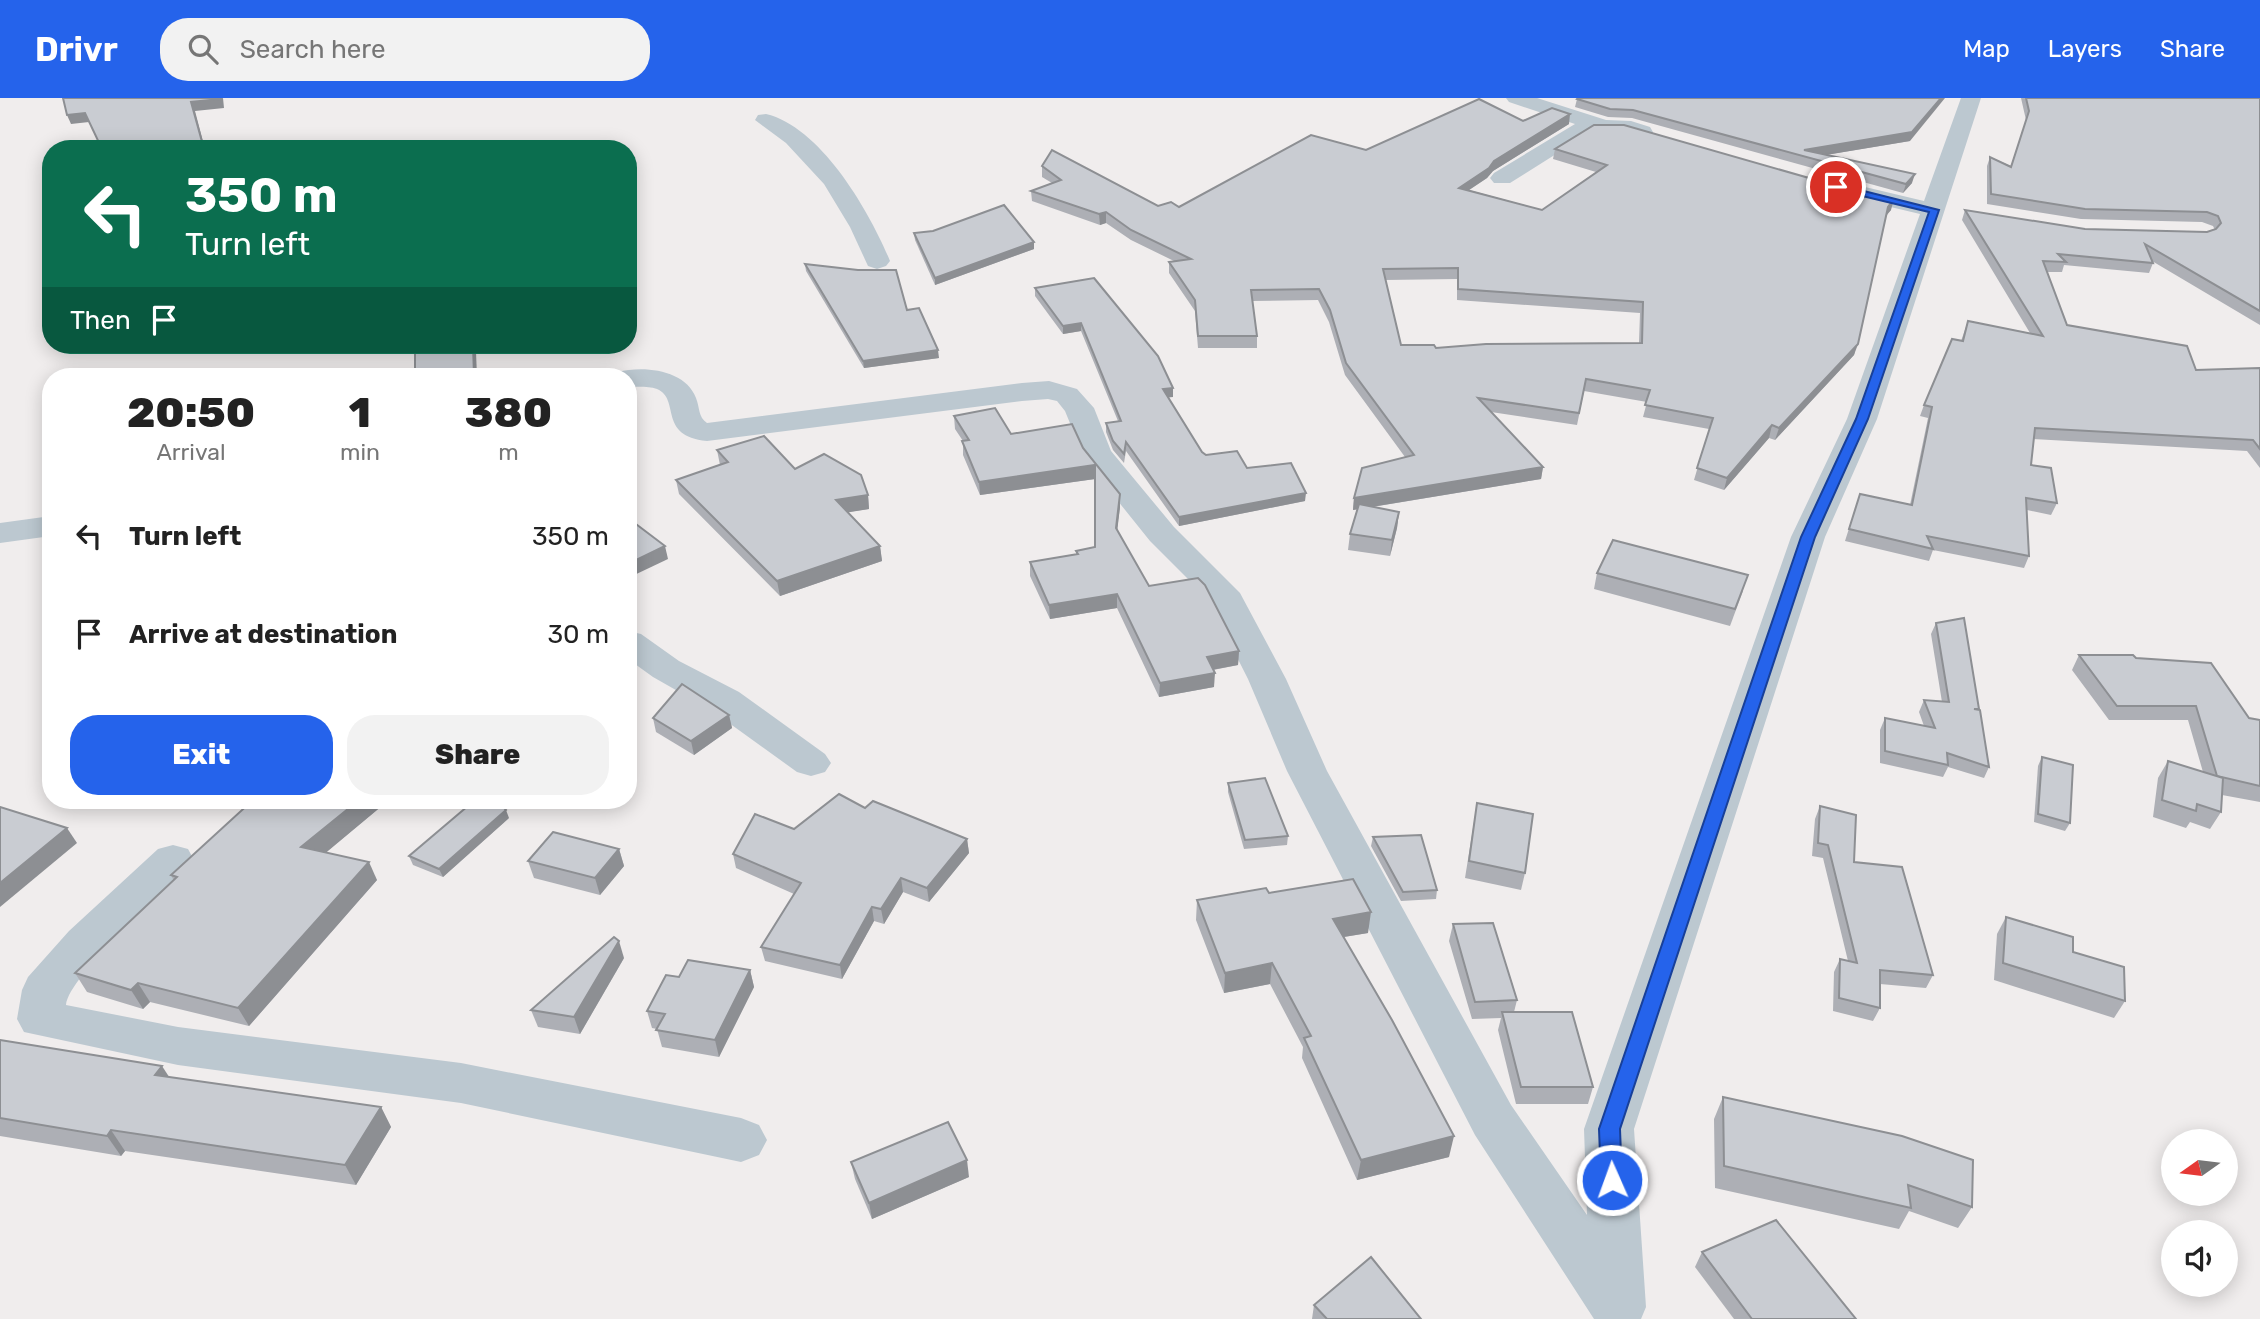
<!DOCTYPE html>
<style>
:root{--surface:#fff;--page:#f2f2f2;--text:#222;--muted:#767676;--accent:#2563eb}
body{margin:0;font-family:Rubik,sans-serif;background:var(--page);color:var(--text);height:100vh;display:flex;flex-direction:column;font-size:26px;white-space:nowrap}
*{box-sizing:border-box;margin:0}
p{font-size:23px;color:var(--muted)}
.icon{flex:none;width:38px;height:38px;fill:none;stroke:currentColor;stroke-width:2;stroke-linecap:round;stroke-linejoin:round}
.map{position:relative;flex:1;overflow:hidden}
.panel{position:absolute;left:42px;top:270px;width:595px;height:441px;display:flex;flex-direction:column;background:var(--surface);border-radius:28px;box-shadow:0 4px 18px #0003}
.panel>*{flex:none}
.hud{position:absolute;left:42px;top:42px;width:595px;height:214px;border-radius:28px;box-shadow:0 4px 18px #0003;background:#0b6e4f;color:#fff;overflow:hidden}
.needle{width:46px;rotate:256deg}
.tools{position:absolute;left:2161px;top:1031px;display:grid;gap:14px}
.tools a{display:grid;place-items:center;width:77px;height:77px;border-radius:50%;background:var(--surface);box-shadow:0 4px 18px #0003;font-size:35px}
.pin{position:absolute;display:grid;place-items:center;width:60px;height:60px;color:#fff;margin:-30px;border:4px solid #fff;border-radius:50%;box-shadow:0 2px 7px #0007}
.me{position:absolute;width:77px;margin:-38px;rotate:358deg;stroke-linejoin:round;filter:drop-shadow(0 0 5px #0008)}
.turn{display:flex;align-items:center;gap:24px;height:147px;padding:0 28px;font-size:32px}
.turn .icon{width:91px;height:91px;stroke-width:2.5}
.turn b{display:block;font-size:49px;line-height:60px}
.then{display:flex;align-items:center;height:66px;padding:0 28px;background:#0003;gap:14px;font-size:26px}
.eta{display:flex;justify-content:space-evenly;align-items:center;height:119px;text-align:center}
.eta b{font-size:42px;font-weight:800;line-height:49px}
.primary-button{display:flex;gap:14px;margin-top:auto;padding:14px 28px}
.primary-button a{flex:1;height:80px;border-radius:28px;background:var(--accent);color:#fff;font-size:28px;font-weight:800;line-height:80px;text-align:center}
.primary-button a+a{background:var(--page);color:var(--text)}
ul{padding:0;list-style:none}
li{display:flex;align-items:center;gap:21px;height:98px;padding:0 28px}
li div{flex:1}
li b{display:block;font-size:26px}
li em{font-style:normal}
header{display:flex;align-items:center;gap:42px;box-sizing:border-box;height:98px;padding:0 35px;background:var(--accent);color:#fff}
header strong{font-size:33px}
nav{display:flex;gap:38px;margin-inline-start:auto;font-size:24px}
.search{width:490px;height:63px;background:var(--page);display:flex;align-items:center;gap:18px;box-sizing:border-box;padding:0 24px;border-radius:28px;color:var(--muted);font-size:26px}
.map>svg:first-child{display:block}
</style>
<header>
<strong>Drivr</strong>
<div class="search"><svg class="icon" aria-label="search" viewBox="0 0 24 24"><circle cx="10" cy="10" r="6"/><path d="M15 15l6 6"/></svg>Search here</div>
<nav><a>Map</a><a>Layers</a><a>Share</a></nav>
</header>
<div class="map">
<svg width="2260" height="1221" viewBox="0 0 2260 1221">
<rect width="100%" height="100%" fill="#f0eded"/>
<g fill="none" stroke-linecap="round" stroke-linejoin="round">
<g fill="#bcc8d0" fill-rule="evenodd">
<polygon points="1506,0 1537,0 1606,22 1631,23 1650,29 1653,34 1650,39 1642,41 1621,34 1591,34 1510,85 1494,85 1490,80 1494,75 1575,26 1509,4"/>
<path d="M1961,0H1981L1877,321L1825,439L1634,1031L1646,1209L1641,1221H1594L1475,1037L1287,673L1248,581L1207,500L1150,443L1085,362L1065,313L1057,303L1048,301L1022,303L707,343C657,338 681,301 657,291C648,288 637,289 628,289V278H615L618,274C644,267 686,272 696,300C700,310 698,319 707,325L1022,285L1049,283L1077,291L1094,310L1111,353L1174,429L1240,495L1286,581L1327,673L1511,1007L1587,1117L1584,1031L1791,439L1847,321L1920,116L1836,96L1832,91L1836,86L1844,84L1924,103Z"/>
<path d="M766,16C821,29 870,114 890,163L886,168L877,171L868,168L850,129L824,86L786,45L755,22L758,17Z"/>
<polygon points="51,418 51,438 0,445 0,425"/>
<polygon points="628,533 641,536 679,563 739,594 825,656 831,665 825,674 811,678 797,674 711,612 653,579 628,561"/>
<path d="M173,747L188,751L194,762L188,773C162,798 70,876 66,907L178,929L461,965L741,1020L759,1027L767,1042L759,1057L741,1064L461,1005L178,967L24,934L17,921L22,892L28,879L69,833L158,751Z"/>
</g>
</g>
<g fill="#adafb5" fill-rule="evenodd">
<polygon points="2021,0 2260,0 2260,227 2152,163 2153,165 2149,175 2064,167 2062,174 2047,174 2067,227 2196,272 2260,270 2260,370 2247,353 2033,341 2031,367 2057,405 2051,417 2027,412 2029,458 2024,470 1933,452 1929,463 1845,443 1860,396 1910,407 1928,320 1920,318 1924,307 1961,243 1968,223 2030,235 1962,122 1965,112 2085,131 2207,134 2215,132 2213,128 2202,124 2081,121 1987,106 1987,68 1990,59 2011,68 2026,22"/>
<polygon points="1577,1 1910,43 1825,57 1912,85 1903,95 1632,20 1608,19 1575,9"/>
<path d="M1523,23L1569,26L1493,73L1487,80L1469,92L1542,112L1596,74L1553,61L1555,51L1891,112L1886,118L1854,257L1775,342L1769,340L1724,392L1694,382L1709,331L1643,319L1647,304L1584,293L1577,327L1491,314L1543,369L1541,381L1372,409L1399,414L1397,430L1390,458L1348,452L1350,436L1358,411L1353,412L1354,400L1405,359L1345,277L1329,224L1318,202L1252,203L1257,238V250H1198L1195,213L1169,175V164L1174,163L1131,142L1106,125L1100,127L1032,103L1031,93L1052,85L1042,79V68L1158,108L1179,109L1366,52ZM1457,181V202L1640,215L1639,245L1436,250L1401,247L1385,182Z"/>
<polygon points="914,135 1034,144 1034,151 935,187 915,142"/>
<polygon points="805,166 858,172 907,212 939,260 864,270 806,173"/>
<polygon points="1094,180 1173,299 1168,299 1202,354 1206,357 1247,370 1305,403 1179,428 1126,353 1124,365 1113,352 1106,334 1106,325 1118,323 1081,233 1063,236 1035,198 1035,190"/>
<polygon points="408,247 474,247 476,254 415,258"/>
<polygon points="954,318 1011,336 1083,350 1120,409 1117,432 1149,488 1239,553 1238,567 1213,572 1214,589 1159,599 1117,510 1050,521 1030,478 1030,464 1076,456 1076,453 1095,449 1095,381 980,397 963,357 963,343 955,331"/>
<polygon points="717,352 795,371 868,397 869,411 848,414 880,448 882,463 780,498 679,396 676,382 720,367"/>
<polygon points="1597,475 1743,493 1730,528 1594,491"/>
<polygon points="1936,525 1979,611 1979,612 1989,669 1984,680 1948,669 1943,679 1880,665 1880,632 1885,620 1924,628 1919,614 1924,602 1942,604 1931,536"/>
<polygon points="2079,557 2136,560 2249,620 2260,622 2260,704 2222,697 2221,714 2210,731 2190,724 2186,730 2153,719 2158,680 2168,663 2203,674 2188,622 2109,622 2072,572"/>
<polygon points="729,617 732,630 694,657 656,634 653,620"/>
<polygon points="2042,659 2070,725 2065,733 2034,724 2038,668"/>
<polygon points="1228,685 1288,738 1287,747 1244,751 1228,694"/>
<polygon points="253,702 389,702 326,754 377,782 249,928 150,904 143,911 87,894 75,875 174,783 171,777"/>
<polygon points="1477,705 1525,775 1521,792 1465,780"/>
<polygon points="1820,708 1854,764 1933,877 1926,890 1880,886 1880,910 1873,923 1833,913 1834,874 1840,861 1848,863 1823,760 1812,758 1815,721"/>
<polygon points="865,710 967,741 969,755 929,804 903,794 884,826 874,823 842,881 765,863 761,849 794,796 736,770 733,756"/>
<polygon points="509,720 443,779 413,767 409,758"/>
<polygon points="1373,739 1437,792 1436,801 1401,803 1371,748"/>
<polygon points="619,751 624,768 600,797 534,780 528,763"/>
<polygon points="1269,795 1368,835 1344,839 1449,1059 1357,1082 1302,960 1303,949 1270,886 1224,895 1196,822 1197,802"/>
<polygon points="2006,819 2073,854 2125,903 2114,920 1994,882 1997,836"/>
<polygon points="1453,826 1517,902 1514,914 1593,989 1588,1006 1516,1006 1498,932 1501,920 1472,921 1449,843"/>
<polygon points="624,860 580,936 538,929 531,912"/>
<polygon points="750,872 754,889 719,959 662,949 657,931 652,930 647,913 679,879"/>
<polygon points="0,942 169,979 381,1009 391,1029 356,1087 125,1053 121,1058 0,1038"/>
<polygon points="1723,999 1972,1109 1958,1130 1909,1113 1899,1131 1715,1090 1714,1021"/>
<polygon points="851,1064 969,1079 872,1121 855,1081"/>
<polygon points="1702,1154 1856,1221 1734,1221 1695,1169"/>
<polygon points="1314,1207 1421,1221 1312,1221"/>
</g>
<g fill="#8d8f93">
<polygon points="223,0 224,10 195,13 205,51 204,51 191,4"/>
<polygon points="1941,0 1945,0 1910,43 1808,60 1804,52"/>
<polygon points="85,15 89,24 71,26 67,17"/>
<polygon points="1570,16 1569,26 1493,73 1487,80 1457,100 1459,90 1494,63"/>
<polygon points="1915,76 1912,85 1903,95 1906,86"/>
<polygon points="1894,101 1891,112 1884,120 1888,109"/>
<polygon points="1106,114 1106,125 1100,127 1099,116"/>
<polygon points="1034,144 1034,151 935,187 935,180"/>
<polygon points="1081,225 1081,233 1063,236 1063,228"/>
<polygon points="1858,246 1854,257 1775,342 1779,330"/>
<polygon points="473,247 474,247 476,254 477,278 474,278"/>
<polygon points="938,252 939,260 864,270 863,263"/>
<polygon points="1173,290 1173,299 1163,300 1163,291"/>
<polygon points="1772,327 1769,340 1724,392 1727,380"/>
<polygon points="1095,367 1095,381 980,397 979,384"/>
<polygon points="1543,369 1541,381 1353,412 1354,400"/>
<polygon points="1306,395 1305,403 1179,428 1179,419"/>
<polygon points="1120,396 1120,409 1116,443 1116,430"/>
<polygon points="868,397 869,411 838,416 836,402"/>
<polygon points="1399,414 1397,430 1390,458 1392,442"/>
<polygon points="665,448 668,461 628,480 628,466"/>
<polygon points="880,448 882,463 780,498 777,483"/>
<polygon points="1117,496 1117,510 1050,521 1049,507"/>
<polygon points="1239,553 1238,567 1206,573 1207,559"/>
<polygon points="1215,575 1214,589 1159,599 1160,585"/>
<polygon points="729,617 732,630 694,657 691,643"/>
<polygon points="181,702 193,702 184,707"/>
<polygon points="359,702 389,702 310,768 301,749"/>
<polygon points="506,712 509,720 443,779 439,771"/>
<polygon points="67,730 77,745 0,809 0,785"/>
<polygon points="967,741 969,755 929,804 927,790"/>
<polygon points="619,751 624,768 600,797 595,780"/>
<polygon points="369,764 377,782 249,928 238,910"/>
<polygon points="901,780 903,794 884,826 881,811"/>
<polygon points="872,809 874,823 842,881 840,867"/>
<polygon points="1371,814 1368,835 1331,841 1333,821"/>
<polygon points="619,843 624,860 580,936 574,919"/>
<polygon points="1272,865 1270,886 1224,895 1225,875"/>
<polygon points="750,872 754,889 719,959 715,942"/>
<polygon points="138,885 150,904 143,911 131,892"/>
<polygon points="162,968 175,988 155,977"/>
<polygon points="381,1009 391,1029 356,1087 345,1067"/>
<polygon points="111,1032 125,1053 121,1058 107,1038"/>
<polygon points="1454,1038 1449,1059 1357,1082 1361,1062"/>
<polygon points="967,1062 969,1079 872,1121 869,1105"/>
</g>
<g fill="#c9ccd2" stroke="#8d8f93" stroke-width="2" fill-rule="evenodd">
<polygon points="63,0 221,0 221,1 191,4 204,51 102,51 85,15 67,17"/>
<polygon points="1578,0 1941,0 1912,34 1804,52 1915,76 1906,86 1633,12 1610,11 1577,1"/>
<polygon points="2026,0 2260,0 2260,213 2145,146 2153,165 2058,156 2066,164 2043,163 2067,227 2187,248 2196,272 2260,270 2260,351 2253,342 2035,330 2031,367 2051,370 2057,405 2026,400 2029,458 1927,438 1933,451 1849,431 1860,396 1912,407 1932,309 1924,307 1952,241 1963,243 1968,223 2043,238 1965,112 2085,131 2207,134 2216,131 2221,125 2218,118 2207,114 2085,111 1991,96 1990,59 2011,69 2029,13"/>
<path d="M1479,1L1523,23L1552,10L1570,16L1494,63L1489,70L1459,90L1542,112L1607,67L1555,51L1594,27H1624L1830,86L1894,101L1888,109L1858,246L1779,330L1772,327L1727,380L1697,370L1713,320L1645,307L1650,292L1586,281L1579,315L1478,300L1543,369L1354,400L1362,370L1414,357L1346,265L1330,212L1319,191L1251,192L1257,238H1198L1195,202L1169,164L1191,161L1131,132L1106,114L1099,116L1031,93L1061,82L1042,68L1052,52L1158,108L1171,104L1179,109L1311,37L1366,52ZM1458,170V191L1643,204L1642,245L1486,246L1436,250L1434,247H1401L1383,171Z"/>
<polygon points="1004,107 1034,144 935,180 914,135 933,133"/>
<polygon points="805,166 858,172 896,172 907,212 919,210 938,252 863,263"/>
<polygon points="1094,180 1158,258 1173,290 1163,291 1202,354 1206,357 1237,353 1247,370 1291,365 1306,395 1179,419 1126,344 1124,356 1113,343 1106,325 1121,323 1081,225 1063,228 1035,190"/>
<polygon points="412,247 473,247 474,278 424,278 424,276 415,278 415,252"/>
<polygon points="326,274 330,278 310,278"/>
<polygon points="995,310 1011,336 1072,326 1083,350 1120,396 1116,430 1149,488 1198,480 1205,487 1239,553 1207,559 1215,575 1160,585 1117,496 1049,507 1030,464 1078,456 1076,453 1095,449 1095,367 979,384 962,343 969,342 954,318"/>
<polygon points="764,338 795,371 824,356 861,377 868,397 836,402 880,448 777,483 676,382 728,364 717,352"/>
<polygon points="1359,406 1399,414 1392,442 1350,436"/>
<polygon points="628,420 665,448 628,466"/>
<polygon points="1613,442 1748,477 1735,511 1597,475"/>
<polygon points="1964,520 1979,611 1974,611 1980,612 1989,669 1947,655 1948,667 1885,653 1885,620 1935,630 1924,602 1949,604 1936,525"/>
<polygon points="2079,557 2133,557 2136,560 2211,565 2249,620 2260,622 2260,688 2217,678 2196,608 2117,608"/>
<polygon points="682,586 729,617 691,643 653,620"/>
<polygon points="2042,659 2073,667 2070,725 2038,716"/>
<polygon points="2168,663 2223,680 2221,714 2197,706 2196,713 2162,702"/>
<polygon points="1265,680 1288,738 1245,742 1228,685"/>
<polygon points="839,696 865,710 873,703 967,741 927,790 901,780 881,811 872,809 840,867 761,849 801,785 733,756 755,716 794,731"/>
<polygon points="253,702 359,702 301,749 369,764 238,910 138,885 131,892 75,875 177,779 171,777"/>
<polygon points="475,702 497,702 506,712 439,771 409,758"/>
<polygon points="1477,705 1533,716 1525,775 1469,763"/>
<polygon points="1820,708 1856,717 1854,764 1902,769 1933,877 1880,872 1880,910 1839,900 1840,861 1857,865 1828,747 1818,745"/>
<polygon points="0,709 67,730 0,785"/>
<polygon points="553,734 619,751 595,780 528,763"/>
<polygon points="1421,737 1437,792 1403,794 1373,739"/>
<polygon points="1353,781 1371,814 1333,821 1392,922 1454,1038 1361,1062 1304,940 1311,938 1272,865 1225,875 1197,802 1266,790 1269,795"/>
<polygon points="2006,819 2073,839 2073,854 2124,869 2125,903 2003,865"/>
<polygon points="1493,825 1517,902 1475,904 1453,826"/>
<polygon points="614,839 619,843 574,919 531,912"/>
<polygon points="688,862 750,872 715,942 656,932 665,916 647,913 666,877 679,879"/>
<polygon points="1502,914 1572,914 1593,989 1521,989"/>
<polygon points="0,942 162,968 155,977 381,1009 345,1067 111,1032 107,1038 0,1020"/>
<polygon points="1723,999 1902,1038 1973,1062 1972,1109 1908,1087 1911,1110 1724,1068"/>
<polygon points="948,1024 967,1062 869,1105 851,1064"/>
<polygon points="1776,1122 1856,1221 1752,1221 1702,1154"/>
<polygon points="1371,1159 1421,1221 1327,1221 1314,1207"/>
</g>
<polygon fill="#2563eb" stroke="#184099" stroke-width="2" points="1836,86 1939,112 1868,321 1815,439 1620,1031 1622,1082 1619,1089 1612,1092 1604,1089 1601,1082 1599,1031 1801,439 1856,321 1929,114 1833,91 1833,87"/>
</svg>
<div class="tools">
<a><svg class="needle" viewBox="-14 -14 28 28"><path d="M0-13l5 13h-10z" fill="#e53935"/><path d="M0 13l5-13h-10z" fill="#767676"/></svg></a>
<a><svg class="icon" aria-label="sound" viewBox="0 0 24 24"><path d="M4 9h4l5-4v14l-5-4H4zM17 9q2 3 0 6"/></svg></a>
</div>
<div class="pin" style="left:1836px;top:89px;background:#d93025"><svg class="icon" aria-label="arrive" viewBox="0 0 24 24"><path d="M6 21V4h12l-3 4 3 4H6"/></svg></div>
<svg class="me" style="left:1612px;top:1082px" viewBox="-20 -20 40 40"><circle r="17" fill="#2563eb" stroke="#fff" stroke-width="3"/><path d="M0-11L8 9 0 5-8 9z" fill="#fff"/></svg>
<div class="hud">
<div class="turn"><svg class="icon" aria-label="left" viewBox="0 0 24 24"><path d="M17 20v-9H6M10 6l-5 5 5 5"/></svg><div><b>350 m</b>Turn left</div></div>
<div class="then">Then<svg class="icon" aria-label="arrive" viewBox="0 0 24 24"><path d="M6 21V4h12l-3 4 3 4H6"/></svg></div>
</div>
<section class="panel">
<div class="eta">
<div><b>20:50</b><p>Arrival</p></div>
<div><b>1</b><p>min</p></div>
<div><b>380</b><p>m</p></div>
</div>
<ul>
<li><svg class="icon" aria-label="left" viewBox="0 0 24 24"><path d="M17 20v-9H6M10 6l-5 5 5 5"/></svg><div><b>Turn left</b></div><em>350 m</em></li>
<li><svg class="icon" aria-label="arrive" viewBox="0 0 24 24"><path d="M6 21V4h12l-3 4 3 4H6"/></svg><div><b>Arrive at destination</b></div><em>30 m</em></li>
</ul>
<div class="primary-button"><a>Exit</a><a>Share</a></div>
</section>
</div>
